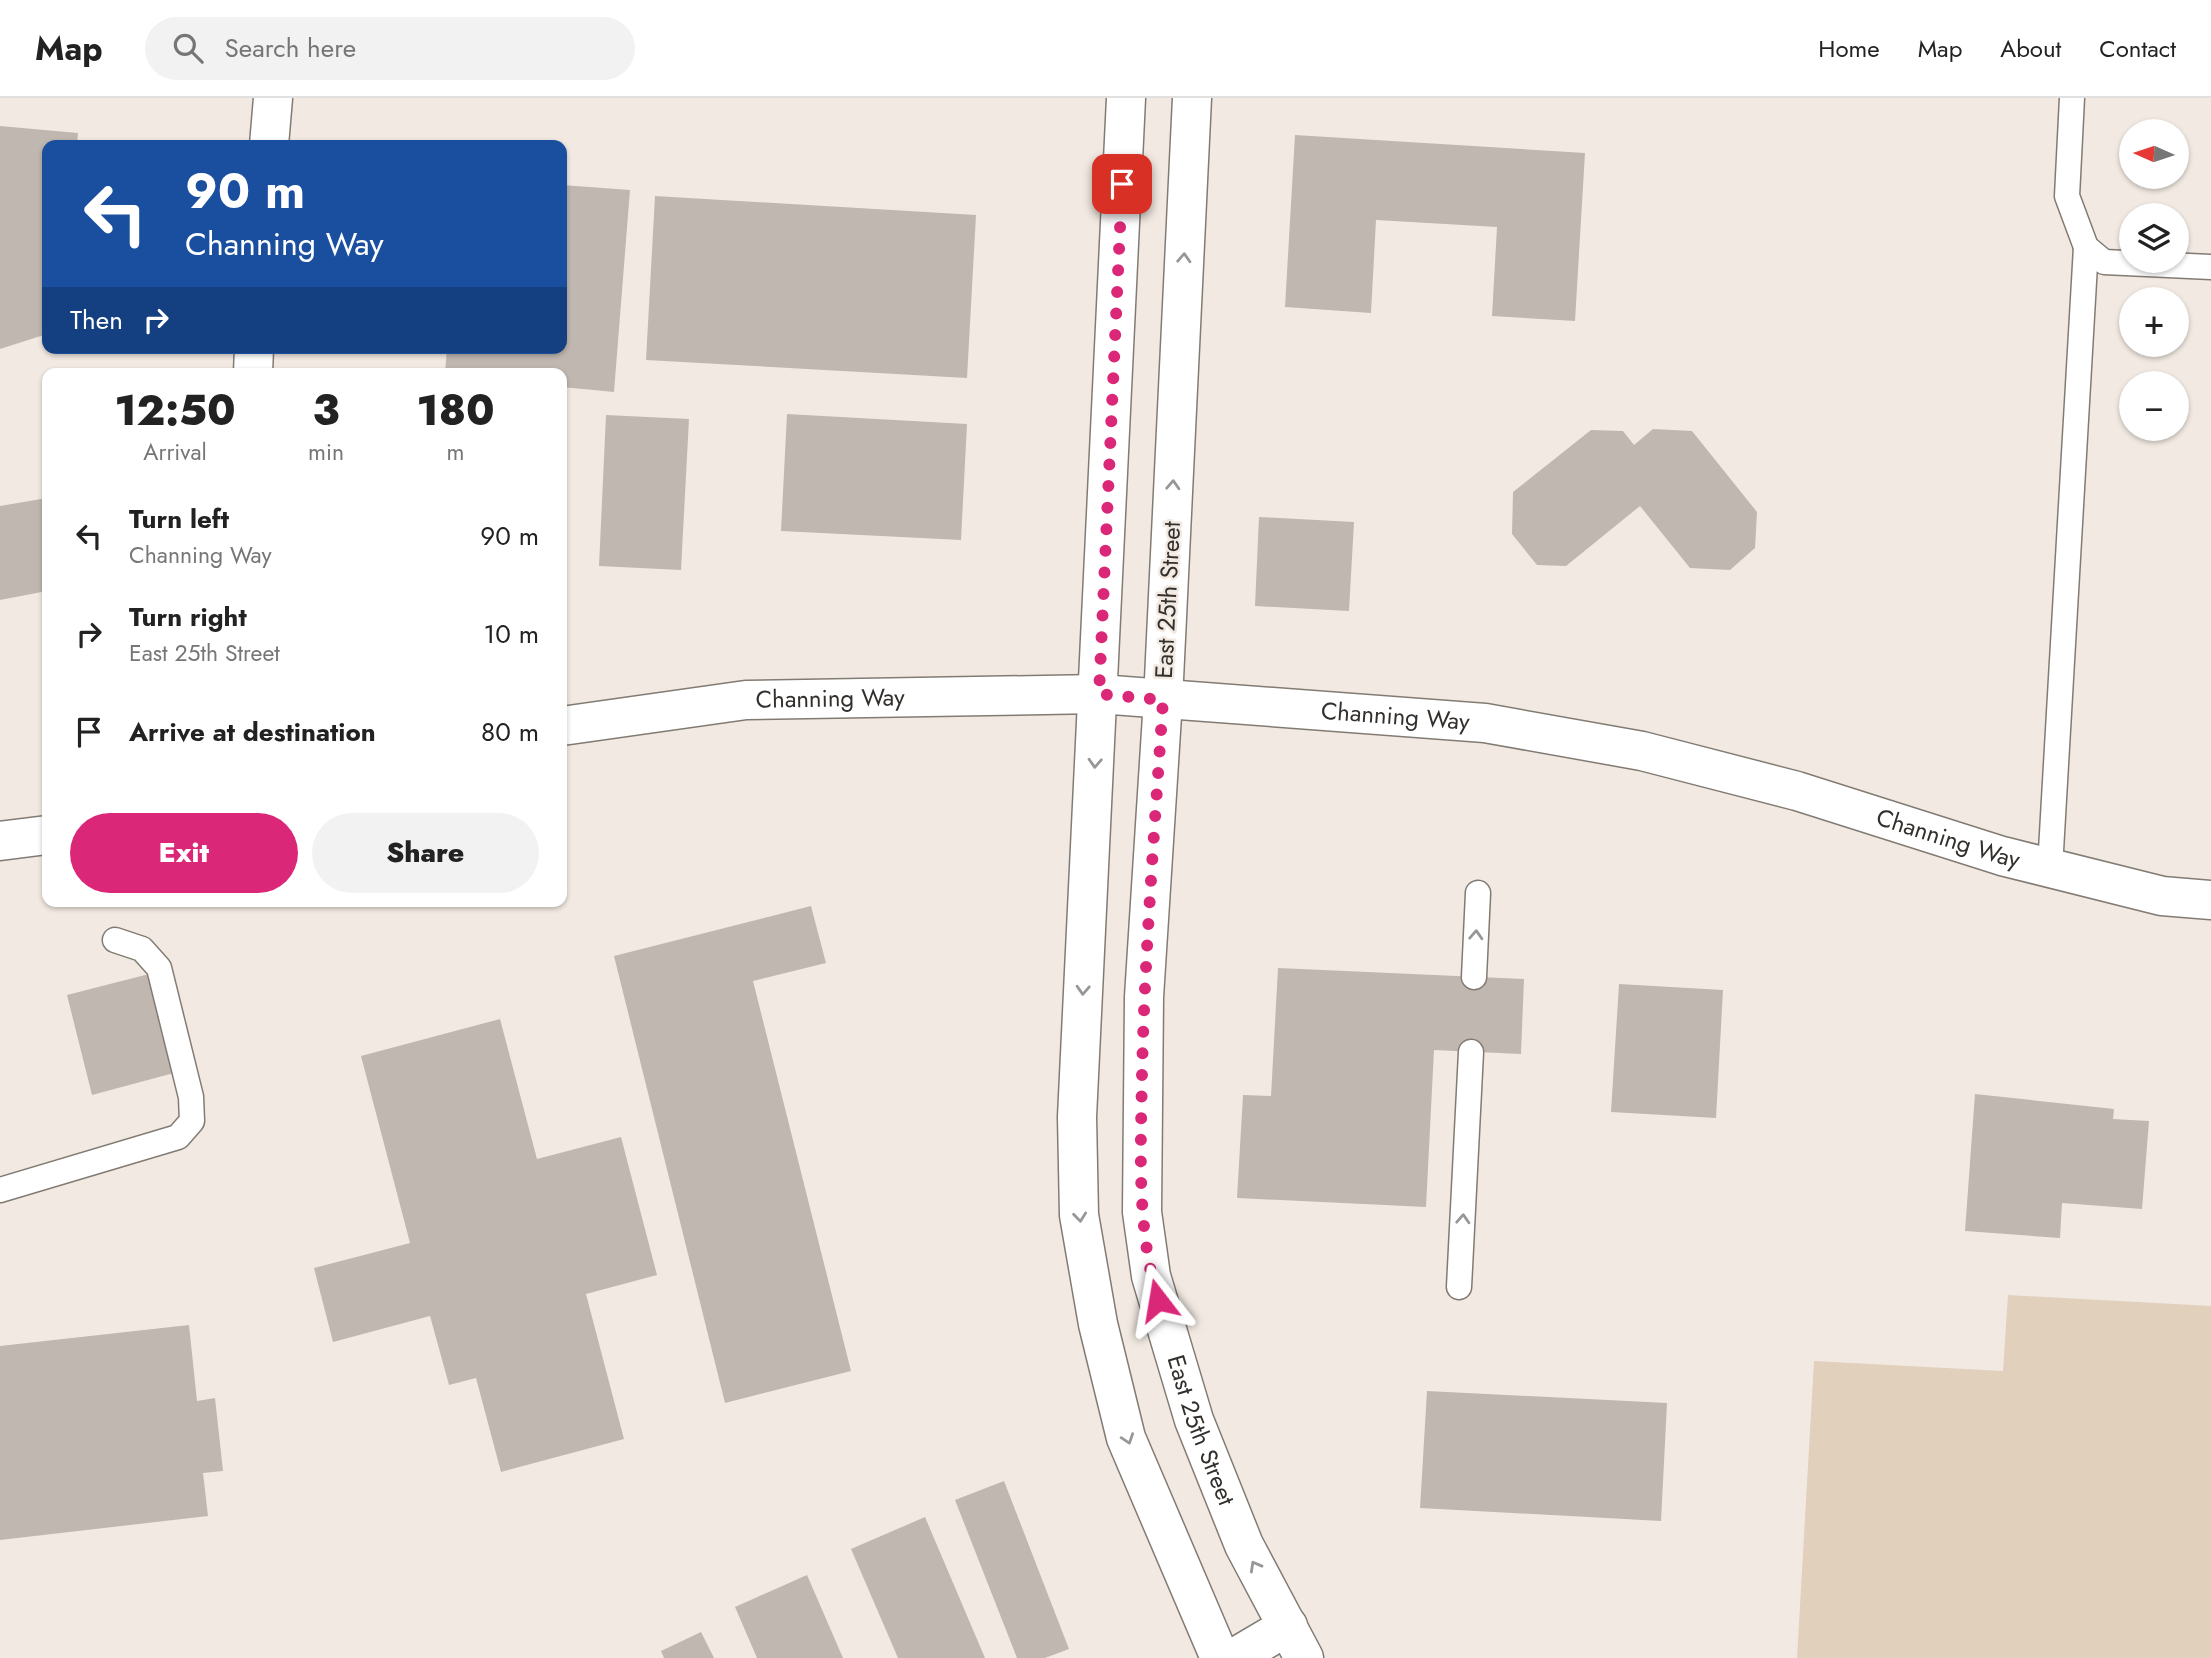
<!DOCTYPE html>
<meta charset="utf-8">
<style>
:root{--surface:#fff;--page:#f2f2f2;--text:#222;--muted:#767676;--line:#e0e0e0;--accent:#db2777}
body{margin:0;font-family:Jost,sans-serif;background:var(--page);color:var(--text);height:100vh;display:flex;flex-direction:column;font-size:26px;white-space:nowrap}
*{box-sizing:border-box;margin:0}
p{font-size:23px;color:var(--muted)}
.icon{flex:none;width:38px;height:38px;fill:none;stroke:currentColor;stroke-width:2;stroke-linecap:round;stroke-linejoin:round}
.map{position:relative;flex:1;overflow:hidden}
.panel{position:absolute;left:42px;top:270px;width:525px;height:539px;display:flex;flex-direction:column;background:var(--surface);border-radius:14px;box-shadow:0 2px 5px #0004}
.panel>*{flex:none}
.banner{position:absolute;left:42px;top:42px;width:525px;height:214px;border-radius:14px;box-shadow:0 2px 5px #0004;background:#1a4fa0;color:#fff;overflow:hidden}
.needle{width:46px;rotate:273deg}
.fabs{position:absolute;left:2119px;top:21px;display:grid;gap:14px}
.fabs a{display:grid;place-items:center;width:70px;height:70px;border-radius:50%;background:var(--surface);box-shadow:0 2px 5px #0004;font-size:35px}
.pin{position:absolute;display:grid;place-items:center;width:60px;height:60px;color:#fff;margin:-30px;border-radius:14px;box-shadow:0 4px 10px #0006}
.me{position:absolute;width:77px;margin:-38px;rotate:346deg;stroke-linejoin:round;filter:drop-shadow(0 0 5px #0008)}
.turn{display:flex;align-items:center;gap:24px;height:147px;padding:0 28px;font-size:32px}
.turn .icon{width:91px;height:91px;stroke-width:2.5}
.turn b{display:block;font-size:49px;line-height:60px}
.then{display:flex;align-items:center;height:66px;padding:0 28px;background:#0003;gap:14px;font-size:26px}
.eta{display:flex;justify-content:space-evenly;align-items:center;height:119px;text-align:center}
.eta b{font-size:42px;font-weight:800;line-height:49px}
.primary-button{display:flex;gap:14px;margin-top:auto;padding:14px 28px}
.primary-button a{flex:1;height:80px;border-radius:42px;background:var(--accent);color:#fff;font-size:28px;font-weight:800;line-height:80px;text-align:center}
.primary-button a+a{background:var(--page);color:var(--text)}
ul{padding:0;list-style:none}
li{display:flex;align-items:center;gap:21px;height:98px;padding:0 28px}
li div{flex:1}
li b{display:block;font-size:26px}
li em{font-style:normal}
header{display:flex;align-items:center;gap:42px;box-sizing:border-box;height:98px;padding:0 35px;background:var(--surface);border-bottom:2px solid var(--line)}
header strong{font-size:33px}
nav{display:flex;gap:38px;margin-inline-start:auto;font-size:24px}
.search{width:490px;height:63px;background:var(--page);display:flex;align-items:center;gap:18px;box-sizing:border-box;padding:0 24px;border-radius:38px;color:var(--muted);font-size:26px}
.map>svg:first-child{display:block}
</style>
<header>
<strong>Map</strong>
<div class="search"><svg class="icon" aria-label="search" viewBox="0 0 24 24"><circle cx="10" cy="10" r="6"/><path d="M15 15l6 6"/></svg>Search here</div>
<nav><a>Home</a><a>Map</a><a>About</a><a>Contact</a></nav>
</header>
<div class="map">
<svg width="2211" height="1560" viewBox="0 0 2211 1560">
<rect width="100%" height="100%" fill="#f2eae2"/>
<polygon fill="#e1d0bc" points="2008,1197 2211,1208 2211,1560 1797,1560 1814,1263 2003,1273"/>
<g fill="#c0b8b0">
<polygon points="0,28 78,35 77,47 47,47 47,236 0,251"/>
<polygon points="1295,37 1585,55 1575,223 1492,218 1497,129 1376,122 1371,215 1285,209"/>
<polygon points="562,87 630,92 614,294 562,289 562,275 445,275 447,250 562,250"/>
<polygon points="655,98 976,117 967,280 646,262"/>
<polygon points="787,316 967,326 961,442 781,433"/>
<polygon points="606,317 689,321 681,472 599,468"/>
<polygon points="1653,331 1692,333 1757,414 1755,450 1730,472 1690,470 1640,408 1566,468 1537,467 1512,436 1513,394 1591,332 1623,333 1634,347"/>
<polygon points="47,400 47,493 0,502 0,408"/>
<polygon points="1259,419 1354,424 1349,513 1255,508"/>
<polygon points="811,808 826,865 753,883 851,1273 725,1305 614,858"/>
<polygon points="1278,870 1524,881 1521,956 1434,952 1426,1109 1237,1100 1243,997 1271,998"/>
<polygon points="149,876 174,975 92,997 67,897"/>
<polygon points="1619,886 1723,892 1716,1020 1611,1014"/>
<polygon points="500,921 537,1061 621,1039 657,1177 586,1196 624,1341 501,1374 476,1280 449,1287 430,1218 333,1244 314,1170 410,1145 361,958"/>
<polygon points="1975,996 2114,1011 2113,1021 2149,1023 2142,1111 2062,1105 2060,1140 1965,1133"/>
<polygon points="189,1227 197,1303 215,1300 223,1373 203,1375 208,1418 0,1442 0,1248"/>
<polygon points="1427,1293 1667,1305 1661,1423 1420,1410"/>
<polygon points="1004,1383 1069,1551 1045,1560 1017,1560 955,1402"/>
<polygon points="925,1419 985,1560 898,1560 851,1451"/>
<polygon points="807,1477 843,1560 757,1560 735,1509"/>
<polygon points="701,1534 714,1560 664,1560 661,1553"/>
</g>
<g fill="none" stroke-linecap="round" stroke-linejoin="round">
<defs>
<g id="lane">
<polyline points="2072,0 2067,98 2086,149 2104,164 2211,169"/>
<polyline points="2050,770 2086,149"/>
<polyline points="1474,879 1478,795"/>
<polyline points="0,1092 178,1039 192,1023 191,999 159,870 142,851 115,842"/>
<polyline points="1459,1189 1471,954"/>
</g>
<g id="street">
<polyline points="269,47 273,0"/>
<polyline points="253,275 254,250"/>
<polyline points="1234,1560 1288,1528"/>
</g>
<g id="secondary">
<polyline points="1126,0 1077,1019 1079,1117 1098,1226 1126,1340 1220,1560"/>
<path id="s1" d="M1192,0L1163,602L1144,899L1142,1114L1151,1178L1194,1322L1244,1447L1304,1560"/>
<path id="s2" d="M562,628L746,602L1099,596L1485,625L1642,653L1797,693L2002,758L2162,798L2211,802"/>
<polyline points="0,743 47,737"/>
</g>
</defs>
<use href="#lane" stroke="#827b73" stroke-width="27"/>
<use href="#street" stroke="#827b73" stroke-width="41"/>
<use href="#secondary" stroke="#827b73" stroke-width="41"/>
<use href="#lane" stroke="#fff" stroke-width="24"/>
<use href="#street" stroke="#fff" stroke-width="38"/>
<use href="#secondary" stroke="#fff" stroke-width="38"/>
</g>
<defs><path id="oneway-chevron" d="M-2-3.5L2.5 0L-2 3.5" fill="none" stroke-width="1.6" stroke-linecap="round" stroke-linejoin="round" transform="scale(1.75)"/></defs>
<g stroke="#989796">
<use href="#oneway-chevron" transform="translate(1184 160) rotate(-87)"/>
<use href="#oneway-chevron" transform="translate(1173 387) rotate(-87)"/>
<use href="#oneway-chevron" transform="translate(1095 665) rotate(93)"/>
<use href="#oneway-chevron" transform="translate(1476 837) rotate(-87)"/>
<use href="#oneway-chevron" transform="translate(1083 892) rotate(93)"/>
<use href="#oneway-chevron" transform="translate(1080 1119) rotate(84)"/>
<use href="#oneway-chevron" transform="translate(1463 1121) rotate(-87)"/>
<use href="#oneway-chevron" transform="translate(1128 1341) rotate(71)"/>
<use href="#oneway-chevron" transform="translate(1255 1468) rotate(-119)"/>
</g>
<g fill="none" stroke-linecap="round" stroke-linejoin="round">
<path stroke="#db2777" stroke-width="12" stroke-dasharray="0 21.6" d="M1122,86L1099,596L1163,602C1155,726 1145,850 1142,975C1141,1051 1136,1128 1158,1202"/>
</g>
<g text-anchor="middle" stroke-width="5" stroke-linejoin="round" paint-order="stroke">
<g font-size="24" fill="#322f2c" stroke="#f2eae2">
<text transform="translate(1168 502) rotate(-87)" y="8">East 25th Street</text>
<text dy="8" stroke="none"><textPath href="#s2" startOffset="270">Channing Way</textPath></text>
<text dy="8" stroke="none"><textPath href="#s2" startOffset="836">Channing Way</textPath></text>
<text dy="8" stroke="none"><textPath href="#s2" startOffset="1404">Channing Way</textPath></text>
<text dy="8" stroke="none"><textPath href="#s1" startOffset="1342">East 25th Street</textPath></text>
</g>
</g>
</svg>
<div class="fabs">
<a><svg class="needle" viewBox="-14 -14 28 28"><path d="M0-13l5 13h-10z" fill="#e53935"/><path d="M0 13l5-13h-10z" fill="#767676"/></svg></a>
<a><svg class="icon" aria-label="layers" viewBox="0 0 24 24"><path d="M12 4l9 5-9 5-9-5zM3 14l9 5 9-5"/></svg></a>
<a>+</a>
<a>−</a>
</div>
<div class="pin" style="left:1122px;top:86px;background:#d93025"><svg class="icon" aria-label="arrive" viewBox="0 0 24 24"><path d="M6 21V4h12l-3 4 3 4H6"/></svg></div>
<svg class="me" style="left:1158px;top:1202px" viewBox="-20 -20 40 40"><path d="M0-17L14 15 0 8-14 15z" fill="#db2777" stroke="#fff" stroke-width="4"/></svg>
<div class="banner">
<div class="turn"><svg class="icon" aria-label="left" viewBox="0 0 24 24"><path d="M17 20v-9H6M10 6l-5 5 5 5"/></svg><div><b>90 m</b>Channing Way</div></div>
<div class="then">Then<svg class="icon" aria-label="right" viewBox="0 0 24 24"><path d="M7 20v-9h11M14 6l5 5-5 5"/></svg></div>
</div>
<section class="panel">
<div class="eta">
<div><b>12:50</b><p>Arrival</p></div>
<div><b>3</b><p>min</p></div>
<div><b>180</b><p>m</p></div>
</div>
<ul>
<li><svg class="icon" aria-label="left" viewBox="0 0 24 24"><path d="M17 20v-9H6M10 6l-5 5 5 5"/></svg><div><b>Turn left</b><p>Channing Way</p></div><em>90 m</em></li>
<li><svg class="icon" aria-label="right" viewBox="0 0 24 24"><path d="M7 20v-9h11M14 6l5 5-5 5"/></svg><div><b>Turn right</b><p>East 25th Street</p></div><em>10 m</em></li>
<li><svg class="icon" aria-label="arrive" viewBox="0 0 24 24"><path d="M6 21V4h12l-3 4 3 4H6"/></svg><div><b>Arrive at destination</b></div><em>80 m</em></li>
</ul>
<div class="primary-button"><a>Exit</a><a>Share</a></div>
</section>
</div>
